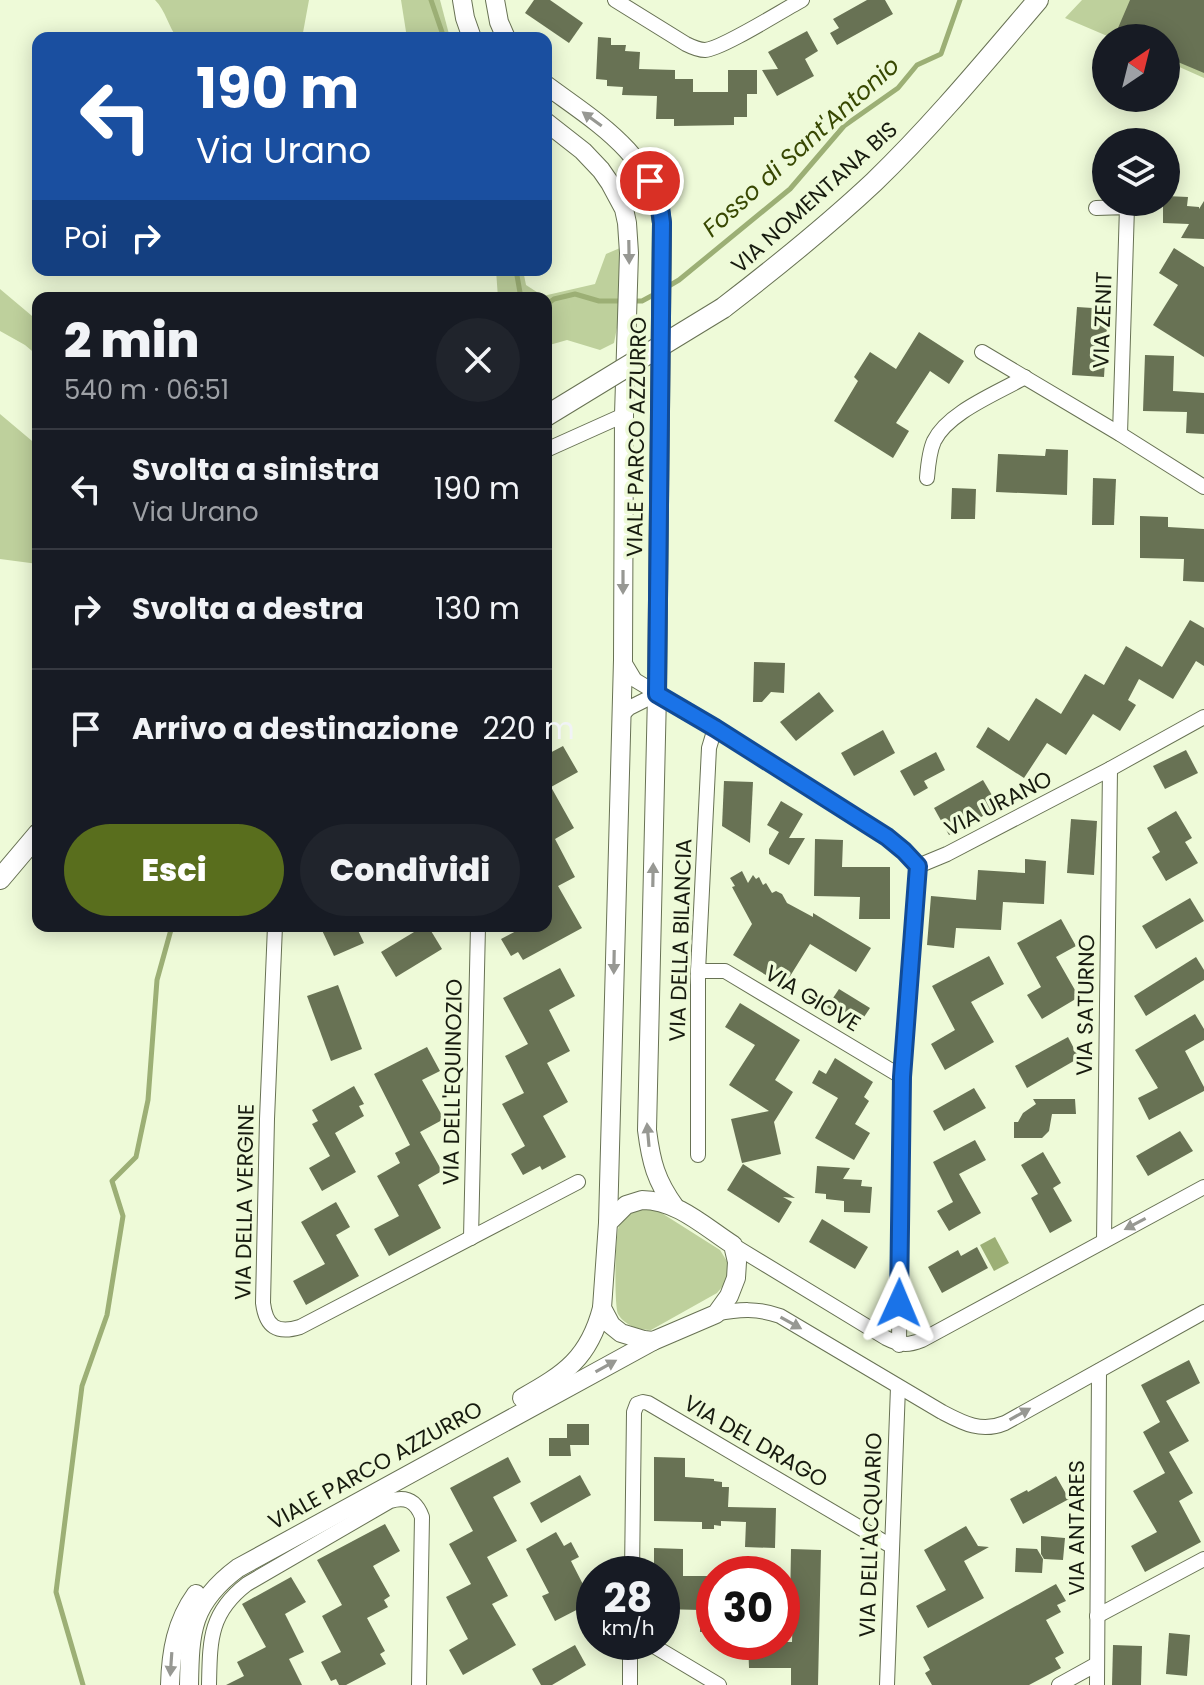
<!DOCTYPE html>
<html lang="it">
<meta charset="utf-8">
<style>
:root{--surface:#171b24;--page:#20242c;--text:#f1f3f6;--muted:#9ea1a6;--line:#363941;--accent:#596e1d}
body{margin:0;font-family:Poppins,sans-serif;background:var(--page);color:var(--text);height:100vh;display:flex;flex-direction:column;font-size:30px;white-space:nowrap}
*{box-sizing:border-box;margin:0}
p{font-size:26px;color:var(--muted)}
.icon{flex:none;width:44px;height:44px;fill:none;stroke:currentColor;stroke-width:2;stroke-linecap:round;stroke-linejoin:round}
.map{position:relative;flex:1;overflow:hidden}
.drawer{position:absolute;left:32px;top:292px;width:520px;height:640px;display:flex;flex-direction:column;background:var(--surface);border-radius:16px;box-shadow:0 4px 20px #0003}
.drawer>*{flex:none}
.top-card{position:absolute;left:32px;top:32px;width:520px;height:244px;border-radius:16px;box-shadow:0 4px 20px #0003;background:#1a4fa0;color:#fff;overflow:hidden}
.needle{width:52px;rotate:35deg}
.buttons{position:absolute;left:1092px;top:24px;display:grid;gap:16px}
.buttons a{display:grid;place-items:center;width:88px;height:88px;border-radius:50%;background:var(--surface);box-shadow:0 4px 20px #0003;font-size:40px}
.speed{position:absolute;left:576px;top:1556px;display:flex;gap:16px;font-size:40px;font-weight:700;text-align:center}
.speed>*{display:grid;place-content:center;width:104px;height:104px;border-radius:50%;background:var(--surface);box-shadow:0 4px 20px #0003;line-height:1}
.speed small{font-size:20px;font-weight:400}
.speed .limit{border:12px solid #d22;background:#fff;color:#111}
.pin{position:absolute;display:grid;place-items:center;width:68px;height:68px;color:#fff;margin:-34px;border:4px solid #fff;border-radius:50%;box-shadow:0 2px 8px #0007}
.me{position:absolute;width:88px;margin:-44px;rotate:1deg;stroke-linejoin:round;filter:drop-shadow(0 0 6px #0008)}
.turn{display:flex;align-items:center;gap:28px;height:168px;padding:0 32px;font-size:36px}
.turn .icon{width:104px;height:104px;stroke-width:2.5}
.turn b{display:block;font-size:56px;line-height:68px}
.then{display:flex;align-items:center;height:76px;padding:0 32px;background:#0003;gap:16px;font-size:30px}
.round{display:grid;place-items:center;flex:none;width:84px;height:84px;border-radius:42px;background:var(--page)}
.head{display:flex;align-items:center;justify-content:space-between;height:136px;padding:0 32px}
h1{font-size:48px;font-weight:800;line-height:60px}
.button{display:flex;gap:16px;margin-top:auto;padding:16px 32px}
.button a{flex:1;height:92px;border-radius:48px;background:var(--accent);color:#fff;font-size:32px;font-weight:800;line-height:92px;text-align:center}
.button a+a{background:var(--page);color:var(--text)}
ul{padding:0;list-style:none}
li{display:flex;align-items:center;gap:24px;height:120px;padding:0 32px;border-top:2px solid var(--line)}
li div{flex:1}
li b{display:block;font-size:30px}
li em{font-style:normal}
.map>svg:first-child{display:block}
</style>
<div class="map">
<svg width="1204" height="1685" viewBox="0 0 1204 1685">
<rect width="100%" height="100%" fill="#eefad8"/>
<g fill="#bed09c">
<path d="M155,0H309L302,38H177C168,26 166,11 155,0Z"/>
<polygon points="401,0 440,0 450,38 407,38"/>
<polygon points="1082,0 1204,0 1204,78 1166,61 1166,38 1112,38 1065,18"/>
<polygon points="620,248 627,276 614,343 600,350 567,340 546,346 546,298 498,298 496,270 523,270 526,285 543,296 595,284 606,254"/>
<polygon points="0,289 38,321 38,356 25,345 0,331"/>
<polygon points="0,414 38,446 38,564 0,559"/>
<path d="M643,1208L660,1212L720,1250L728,1263L727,1281L717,1293L651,1330C639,1330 625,1326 618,1314C614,1306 615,1235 619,1226C624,1215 633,1212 643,1208Z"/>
</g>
<polygon fill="#9caf75" points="995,1237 1009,1263 994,1271 980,1245"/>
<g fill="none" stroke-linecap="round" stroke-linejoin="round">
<g stroke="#9caf75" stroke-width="5">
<polyline points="431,0 444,38"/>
<polyline points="516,270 521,298"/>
<polyline points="667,287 679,280 790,189 844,126 898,88 917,65 941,54 960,0"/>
<polyline points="546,305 554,299 575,294 599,301 642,301 655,294"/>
<polyline points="83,1685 56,1592 82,1386 107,1315 123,1216 112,1181 136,1157 148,1100 157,980 172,926"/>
</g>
</g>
<g fill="#687254">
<polygon points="534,0 550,0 583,23 569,43 525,13"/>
<polygon points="867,0 885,0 893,14 837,45 830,33 839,28 833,19"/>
<polygon points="1130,0 1204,0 1204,73 1166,57 1166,38 1122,38 1115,35"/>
<polygon points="807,31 818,51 805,59 814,76 777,96 762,70 778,69 768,52"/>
<polygon points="598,37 611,38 611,45 626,45 625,51 640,52 639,69 675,70 675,79 693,79 693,92 728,92 728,70 757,70 757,94 747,94 747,117 734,117 734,125 674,126 674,119 656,119 657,96 622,95 623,87 607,86 607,80 596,79"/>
<polygon points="1166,196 1188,197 1187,206 1199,207 1199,209 1204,201 1204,239 1181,238 1189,224 1163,223 1163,202 1166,202"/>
<polygon points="1174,248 1204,267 1204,357 1153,325 1178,285 1159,273"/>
<polygon points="1077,307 1108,309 1104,377 1072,375"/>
<polygon points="919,332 964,361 949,384 930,371 896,423 909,431 893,458 834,421 858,381 854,377 870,352 896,369"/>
<polygon points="1145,355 1174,356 1173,391 1204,393 1204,434 1186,433 1187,412 1143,411"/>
<polygon points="1046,449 1068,450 1067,495 996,492 998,454 1045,456"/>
<polygon points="1093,478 1116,479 1114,525 1092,525"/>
<polygon points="952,488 976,489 975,519 951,519"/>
<polygon points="1140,516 1168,517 1168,527 1204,529 1204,582 1183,581 1184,559 1140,558"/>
<polygon points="1190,620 1204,628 1204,666 1196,661 1173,699 1139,679 1128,700 1136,705 1120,731 1093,714 1066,755 1047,743 1024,778 976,747 988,727 1009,741 1036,698 1061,714 1085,674 1104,685 1126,646 1162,667"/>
<polygon points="754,662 785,663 784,693 771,692 762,702 753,702"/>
<polygon points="819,692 834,711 796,741 780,722"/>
<polygon points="883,730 895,753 854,776 841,753"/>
<polygon points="563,746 578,772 551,787 574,828 555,839 575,877 558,886 582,928 523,960 518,952 511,956 501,939 526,926 546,926 546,755"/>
<polygon points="1186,750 1198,773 1165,789 1153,766"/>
<polygon points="936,752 945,770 924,781 928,788 914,796 900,771"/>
<polygon points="983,780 999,807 949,835 934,808"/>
<polygon points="724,781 753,782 750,843 722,826"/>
<polygon points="781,801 803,814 789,838 805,838 789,865 769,854 769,849 779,832 767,825"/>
<polygon points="1176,811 1192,838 1185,842 1198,863 1166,881 1152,857 1160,852 1147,828"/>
<polygon points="1071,819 1097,821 1094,875 1067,873"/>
<polygon points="815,839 843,840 842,867 890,867 890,919 859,919 860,897 814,896"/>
<polygon points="1025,859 1046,861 1044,904 1003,902 1001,930 956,928 954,948 927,945 931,896 976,900 978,870 1025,873"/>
<polygon points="742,871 748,883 753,875 756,879 759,877 763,885 766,883 772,893 776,891 782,894 787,903 813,917 813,913 871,948 856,972 810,944 784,986 733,955 752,924 732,887 735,886 730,878"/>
<polygon points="1190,898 1204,921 1156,949 1142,926"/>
<polygon points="1061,919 1076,946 1056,957 1079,997 1042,1019 1027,995 1041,987 1017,943"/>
<polygon points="320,926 356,926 364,943 334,956"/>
<polygon points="424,926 428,926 442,949 396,977 381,952"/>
<polygon points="989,956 1004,984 971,1002 994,1042 945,1070 931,1044 955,1030 932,986"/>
<polygon points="1196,957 1204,970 1204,980 1146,1016 1134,996"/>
<polygon points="560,968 575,996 549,1010 570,1051 547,1063 568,1102 543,1116 566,1157 542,1170 540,1166 523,1175 511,1154 525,1146 502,1104 524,1093 505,1056 528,1044 503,998"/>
<polygon points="338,985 362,1049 331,1061 307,996"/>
<polygon points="839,989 870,1008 858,1026 827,1007"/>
<polygon points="740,1003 800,1040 775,1080 793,1092 774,1122 781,1154 742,1163 731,1119 769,1111 729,1085 755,1045 725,1027"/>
<polygon points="1195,1014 1204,1029 1204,1040 1185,1051 1204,1087 1204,1091 1149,1120 1138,1098 1158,1088 1135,1050"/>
<polygon points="1068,1037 1079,1058 1027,1088 1015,1066"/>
<polygon points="427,1047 440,1071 422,1080 444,1119 420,1132 442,1171 418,1185 441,1228 389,1256 374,1229 399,1216 377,1176 400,1163 395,1153 410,1145 374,1074"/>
<polygon points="835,1058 873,1082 864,1097 869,1101 855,1124 870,1133 854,1160 815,1138 838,1098 812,1083 819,1070 826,1074"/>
<polygon points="354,1086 364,1104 359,1106 364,1116 335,1133 356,1172 322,1191 309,1168 330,1156 312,1124 318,1121 312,1110"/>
<polygon points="974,1088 986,1108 944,1131 933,1111"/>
<polygon points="1033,1099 1075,1099 1076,1114 1052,1114 1049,1131 1042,1138 1014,1138 1014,1122 1018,1122 1023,1113 1036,1104"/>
<polygon points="1180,1131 1193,1151 1148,1176 1136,1156"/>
<polygon points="975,1140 986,1160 959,1174 981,1213 949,1231 937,1211 953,1202 933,1162"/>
<polygon points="1043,1152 1061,1183 1053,1188 1072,1221 1050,1233 1031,1198 1038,1194 1021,1165"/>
<polygon points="743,1164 795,1198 783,1197 792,1202 779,1223 727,1190"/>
<polygon points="817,1166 850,1168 843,1179 862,1180 861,1186 872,1187 870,1213 844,1212 844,1201 826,1199 826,1194 815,1193"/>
<polygon points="336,1202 350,1227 336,1235 359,1276 306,1305 293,1281 325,1264 301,1222"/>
<polygon points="822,1219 868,1247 855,1269 809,1242"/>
<polygon points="977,1247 988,1268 942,1293 928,1267 958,1250 961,1256"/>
<polygon points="1189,1360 1200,1383 1166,1401 1189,1441 1169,1452 1193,1493 1179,1501 1201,1542 1145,1572 1131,1546 1157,1532 1133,1491 1165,1473 1143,1432 1160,1422 1141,1385"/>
<polygon points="567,1424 589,1424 589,1445 570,1445 571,1456 549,1456 549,1438 567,1438"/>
<polygon points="508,1457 521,1482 493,1497 517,1541 487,1557 508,1596 492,1604 516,1645 463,1675 449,1650 468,1639 446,1597 471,1584 449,1544 473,1531 450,1488"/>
<polygon points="654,1457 685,1458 685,1477 714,1479 714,1481 722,1482 722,1487 729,1487 728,1507 776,1508 775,1548 745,1547 746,1522 721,1521 721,1526 714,1525 714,1529 702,1529 702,1522 654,1521"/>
<polygon points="580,1475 591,1495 541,1523 530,1503"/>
<polygon points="1056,1476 1069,1499 1023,1524 1010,1499 1027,1490 1028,1492"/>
<polygon points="385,1524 400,1551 373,1566 390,1596 384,1600 388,1607 367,1618 385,1651 380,1654 386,1664 346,1685 339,1685 336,1679 331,1681 321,1662 341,1652 322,1616 342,1605 317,1560"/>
<polygon points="966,1526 978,1546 989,1547 964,1561 984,1598 928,1628 916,1606 946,1590 924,1550"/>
<polygon points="556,1532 564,1546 571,1542 579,1557 571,1561 592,1602 555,1621 542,1596 549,1593 526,1549"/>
<polygon points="1041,1536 1065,1538 1063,1560 1044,1559 1041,1554"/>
<polygon points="654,1548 683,1549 683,1576 714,1576 714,1632 700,1632 700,1610 662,1609 662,1574 654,1574"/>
<polygon points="1016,1548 1037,1549 1043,1559 1042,1573 1015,1572"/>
<polygon points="791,1549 821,1550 818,1685 791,1685 791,1668 749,1668 748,1642 792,1642 793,1605 790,1605"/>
<polygon points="291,1577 306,1602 285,1614 304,1652 289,1659 302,1685 226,1685 244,1676 237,1662 266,1647 242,1604"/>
<polygon points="1056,1584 1066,1601 1057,1605 1061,1612 1046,1620 1064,1653 1055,1658 1061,1668 1029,1685 932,1685 925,1673 930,1670 923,1657"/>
<polygon points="1169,1633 1190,1635 1187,1676 1166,1674"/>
<polygon points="575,1645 586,1665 552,1685 541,1685 532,1669"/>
<polygon points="1113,1645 1142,1646 1141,1685 1112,1685"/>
</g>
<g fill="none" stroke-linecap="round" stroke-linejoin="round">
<defs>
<g id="minor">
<path d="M615,0L686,44C692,47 698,50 705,50C722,49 783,10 802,0"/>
<polyline points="1096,208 1127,207 1120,434"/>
<polyline points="982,352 1120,434 1204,487"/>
<polyline points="546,450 624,415"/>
<path d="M927,478C928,466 929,452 934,441C948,412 998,393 1025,377"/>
<polyline points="623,660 635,680 715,728 887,837 898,846 918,866"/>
<polyline points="621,716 629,708 657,694"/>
<polyline points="918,866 947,854 1110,769 1204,717"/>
<path d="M275,926L267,1119L263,1303C266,1327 277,1334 300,1327L578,1182"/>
<polyline points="698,971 725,971 902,1077"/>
<polyline points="698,1155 698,971 709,748 715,728"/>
<polyline points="471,1238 478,926"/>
<polyline points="1104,1241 1110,769"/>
<path d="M733,1245L886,1338C900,1345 907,1346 922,1340L1204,1187"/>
<path d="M716,1314C739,1309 758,1308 780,1316L942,1412C963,1423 981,1433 1005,1423L1204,1312"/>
<polyline points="899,1345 902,1077 918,866"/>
<polyline points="632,1574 634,1412 637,1404 643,1402 648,1403 891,1546"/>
<polyline points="1097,1616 1204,1559"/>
<polyline points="647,1642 719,1685"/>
<path d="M209,1685C210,1641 209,1613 247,1584L390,1501C406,1496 416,1501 422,1517L419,1685"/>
<polyline points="630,1685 630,1642"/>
<polyline points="887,1685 898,1387"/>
<polyline points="1059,1685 1097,1664"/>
<polyline points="1097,1685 1099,1371"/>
</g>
<g id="tertiary">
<polyline points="462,0 465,18 472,38"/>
<polyline points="495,0 499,22 506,38"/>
<path d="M546,85C596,122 654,155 662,223L657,694L647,1130C651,1162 656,1181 675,1207"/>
<polyline points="546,122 583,151 601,170 610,183 624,209 627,223 629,253 624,415 623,660 608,1223"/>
<path d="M642,1200C677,1200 705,1227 733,1245L737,1262L736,1278L729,1296L716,1314L653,1341L644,1340L621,1333L611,1325L602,1308L608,1223L626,1205Z"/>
<path d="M522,1398C565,1374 589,1358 602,1308"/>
<path d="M170,1685C171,1651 176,1622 196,1594"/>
<path d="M189,1685C190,1631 191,1603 238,1568L653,1341"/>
</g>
<g id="secondary">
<path d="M723,308C775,268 826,227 874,182C933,125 985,62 1038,0"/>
<polyline points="0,879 38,834"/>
</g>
</defs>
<use href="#minor" stroke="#687254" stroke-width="16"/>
<use href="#tertiary" stroke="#687254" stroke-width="20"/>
<use href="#secondary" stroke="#687254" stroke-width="22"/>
<use href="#minor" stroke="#fff" stroke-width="14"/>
<use href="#tertiary" stroke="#fff" stroke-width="18"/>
<use href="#secondary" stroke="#fff" stroke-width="20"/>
<defs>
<polyline id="secondary-bridge" points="546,416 723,308"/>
</defs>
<use href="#secondary-bridge" stroke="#687254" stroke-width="22" stroke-linecap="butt"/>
<use href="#secondary-bridge" stroke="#fff" stroke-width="20"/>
</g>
<defs><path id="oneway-solid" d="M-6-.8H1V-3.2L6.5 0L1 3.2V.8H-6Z" transform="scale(2)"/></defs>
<g fill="#979893">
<use href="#oneway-solid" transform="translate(592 119) rotate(-144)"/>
<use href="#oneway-solid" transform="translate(629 252) rotate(89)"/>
<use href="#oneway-solid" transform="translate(623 582) rotate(90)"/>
<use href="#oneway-solid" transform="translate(653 875) rotate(-89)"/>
<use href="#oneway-solid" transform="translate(614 962) rotate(91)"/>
<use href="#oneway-solid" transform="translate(648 1135) rotate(-95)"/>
<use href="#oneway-solid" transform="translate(1135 1224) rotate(152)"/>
<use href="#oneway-solid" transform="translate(791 1323) rotate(29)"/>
<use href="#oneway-solid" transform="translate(606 1366) rotate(-29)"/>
<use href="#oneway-solid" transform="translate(1020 1414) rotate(-29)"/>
<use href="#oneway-solid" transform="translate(171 1664) rotate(94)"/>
</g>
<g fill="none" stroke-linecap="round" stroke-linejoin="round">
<defs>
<polyline id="route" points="650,181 660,207 662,223 657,694 715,728 887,837 904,851 918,866 902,1077 899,1303"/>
</defs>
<use href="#route" stroke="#114b97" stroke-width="20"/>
<use href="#route" stroke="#1a73e8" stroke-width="14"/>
</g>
<g text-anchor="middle" stroke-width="7" stroke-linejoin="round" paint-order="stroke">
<g font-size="22" fill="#171b0f" stroke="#eefad8">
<text transform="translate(814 197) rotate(-42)" y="8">VIA NOMENTANA BIS</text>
<text transform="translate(1102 320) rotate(-88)" y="8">VIA ZENIT</text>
<text transform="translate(636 437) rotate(-89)" y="8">VIALE PARCO AZZURRO</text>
<text transform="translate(998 803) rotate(-27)" y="8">VIA URANO</text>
<text transform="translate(680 940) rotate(-88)" y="8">VIA DELLA BILANCIA</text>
<text transform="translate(813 998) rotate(31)" y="8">VIA GIOVE</text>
<text transform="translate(1085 1005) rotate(-89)" y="8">VIA SATURNO</text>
<text transform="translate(452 1082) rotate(-89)" y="8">VIA DELL'EQUINOZIO</text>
<text transform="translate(244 1202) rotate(-89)" y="8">VIA DELLA VERGINE</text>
<text transform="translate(756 1441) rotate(30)" y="8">VIA DEL DRAGO</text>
<text transform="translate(375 1465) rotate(-29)" y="8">VIALE PARCO AZZURRO</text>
<text transform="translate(1076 1528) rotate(-90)" y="8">VIA ANTARES</text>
<text transform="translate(870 1535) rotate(-88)" y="8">VIA DELL'ACQUARIO</text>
</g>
<g font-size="24" font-style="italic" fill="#384802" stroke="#eefad8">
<text transform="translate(801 147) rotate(-42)" y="8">Fosso di Sant'Antonio</text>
</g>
</g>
</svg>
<div class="buttons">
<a><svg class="needle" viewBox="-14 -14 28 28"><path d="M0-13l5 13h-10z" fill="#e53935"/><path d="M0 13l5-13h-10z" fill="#9ea1a6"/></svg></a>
<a><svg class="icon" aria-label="layers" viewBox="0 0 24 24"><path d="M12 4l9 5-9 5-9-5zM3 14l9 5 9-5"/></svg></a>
</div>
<div class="speed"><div>28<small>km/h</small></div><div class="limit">30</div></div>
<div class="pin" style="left:650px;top:181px;background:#d93025"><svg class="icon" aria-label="arrive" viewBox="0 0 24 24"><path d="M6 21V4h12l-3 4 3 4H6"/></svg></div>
<svg class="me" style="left:899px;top:1303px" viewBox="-20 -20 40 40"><path d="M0-17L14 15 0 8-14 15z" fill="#1a73e8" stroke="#fff" stroke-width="4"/></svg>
<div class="top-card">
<div class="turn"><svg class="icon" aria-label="left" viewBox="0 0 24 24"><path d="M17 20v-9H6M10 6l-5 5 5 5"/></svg><div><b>190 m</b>Via Urano</div></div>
<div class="then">Poi<svg class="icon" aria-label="right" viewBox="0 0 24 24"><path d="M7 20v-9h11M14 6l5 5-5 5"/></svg></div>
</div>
<section class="drawer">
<div class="head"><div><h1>2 min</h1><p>540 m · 06:51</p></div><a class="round"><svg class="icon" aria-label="close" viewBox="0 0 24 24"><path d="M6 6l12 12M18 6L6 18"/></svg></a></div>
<ul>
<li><svg class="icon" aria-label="left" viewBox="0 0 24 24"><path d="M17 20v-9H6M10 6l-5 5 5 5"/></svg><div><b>Svolta a sinistra</b><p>Via Urano</p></div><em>190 m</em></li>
<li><svg class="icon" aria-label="right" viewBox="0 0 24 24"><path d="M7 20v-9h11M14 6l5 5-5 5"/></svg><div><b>Svolta a destra</b></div><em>130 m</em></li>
<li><svg class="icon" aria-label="arrive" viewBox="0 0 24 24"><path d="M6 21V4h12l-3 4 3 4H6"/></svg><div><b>Arrivo a destinazione</b></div><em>220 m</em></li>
</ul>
<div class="button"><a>Esci</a><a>Condividi</a></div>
</section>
</div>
